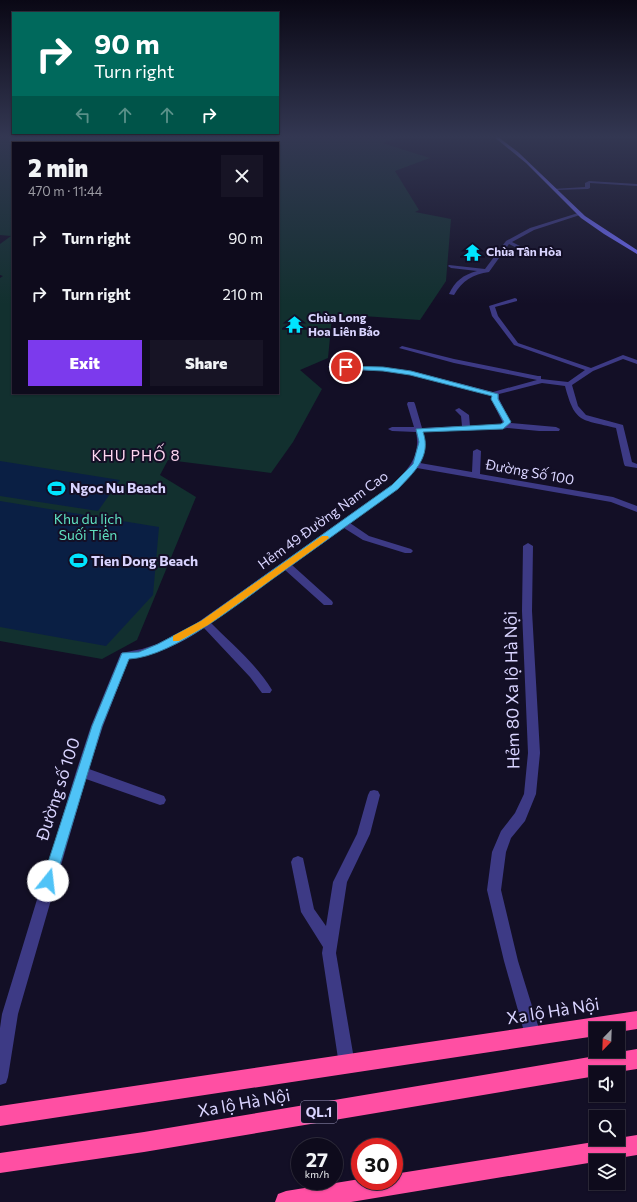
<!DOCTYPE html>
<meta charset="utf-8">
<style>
:root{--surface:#0e0b1c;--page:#171425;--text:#f1f3f6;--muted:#9b9ba3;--line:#2e2b3b;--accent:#7c3aed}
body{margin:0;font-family:Commissioner,sans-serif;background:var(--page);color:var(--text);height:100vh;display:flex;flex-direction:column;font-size:15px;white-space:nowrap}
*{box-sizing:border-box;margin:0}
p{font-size:13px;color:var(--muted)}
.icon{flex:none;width:22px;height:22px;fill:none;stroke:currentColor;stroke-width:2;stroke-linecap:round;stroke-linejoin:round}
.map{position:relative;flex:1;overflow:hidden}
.side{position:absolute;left:12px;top:142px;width:267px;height:252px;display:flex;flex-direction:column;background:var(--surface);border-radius:0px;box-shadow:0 1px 3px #0004,0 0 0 1px var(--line)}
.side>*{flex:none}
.top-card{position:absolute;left:12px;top:12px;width:267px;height:122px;border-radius:0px;box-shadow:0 1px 3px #0004,0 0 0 1px var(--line);background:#00695c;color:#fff;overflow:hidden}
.needle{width:26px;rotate:203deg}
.tools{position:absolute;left:589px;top:1022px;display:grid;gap:8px}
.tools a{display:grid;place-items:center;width:36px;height:36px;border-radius:0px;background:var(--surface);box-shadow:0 1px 3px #0004,0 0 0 1px var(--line);font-size:20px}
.speed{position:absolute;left:291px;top:1138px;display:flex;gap:8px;font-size:20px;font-weight:700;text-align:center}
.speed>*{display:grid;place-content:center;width:52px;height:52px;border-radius:50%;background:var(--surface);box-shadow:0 1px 3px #0004,0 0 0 1px var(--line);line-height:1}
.speed small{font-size:10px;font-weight:400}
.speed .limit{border:6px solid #d22;background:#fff;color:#111}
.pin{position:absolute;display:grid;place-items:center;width:34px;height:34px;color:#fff;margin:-17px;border:2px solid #fff;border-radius:50%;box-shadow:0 1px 4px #0007}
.me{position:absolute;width:44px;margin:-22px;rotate:16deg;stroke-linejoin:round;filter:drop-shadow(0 0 3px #0008)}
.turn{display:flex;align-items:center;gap:14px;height:84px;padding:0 16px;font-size:18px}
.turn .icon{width:52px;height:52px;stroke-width:2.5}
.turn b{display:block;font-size:28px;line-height:34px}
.lanes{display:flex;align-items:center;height:38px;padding:0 16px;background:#0003;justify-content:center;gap:20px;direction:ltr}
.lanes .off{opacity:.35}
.round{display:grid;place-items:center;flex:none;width:42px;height:42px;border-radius:0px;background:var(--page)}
.head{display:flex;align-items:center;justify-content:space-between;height:68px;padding:0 16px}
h1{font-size:24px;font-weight:800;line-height:30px}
.button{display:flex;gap:8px;margin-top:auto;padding:8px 16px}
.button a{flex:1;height:46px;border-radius:0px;background:var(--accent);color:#fff;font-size:16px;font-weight:800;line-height:46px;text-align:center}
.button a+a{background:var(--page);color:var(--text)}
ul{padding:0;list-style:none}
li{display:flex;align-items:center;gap:12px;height:56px;padding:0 16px}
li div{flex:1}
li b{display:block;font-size:15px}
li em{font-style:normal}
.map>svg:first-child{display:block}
</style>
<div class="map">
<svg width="637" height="1202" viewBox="0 0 637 1202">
<rect width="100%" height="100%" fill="#130f26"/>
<path fill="#12302f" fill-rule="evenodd" d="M0,136H400L402,137L382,143L430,158L395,171L419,210L415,212L451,219L446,281L420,320L363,316L332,317L328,358L300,370L322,389L293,442L271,473L168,460L160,475L196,497L137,640L102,659L0,641V278L3,276L0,275V244L11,236L0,235ZM13,143H278V393H13Z"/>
<g fill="#0a1f44">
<polygon points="0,461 120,480 98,511 0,496"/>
<polygon points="0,501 159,527 153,595 106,646 0,627"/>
</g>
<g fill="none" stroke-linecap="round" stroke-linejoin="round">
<g fill="#3d3a85" fill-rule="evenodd">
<polygon points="589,181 637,184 637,186 590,183 590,188 588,189 555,190 553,189 585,187 585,183"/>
<path d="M578,213L583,214L534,230L512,242L532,252L527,253L509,244L489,272C473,274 462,281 454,295L449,294C455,281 463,275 477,271L451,268L448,266L449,265L485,269L506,241L530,228Z"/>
<path d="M515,298L517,299V301L495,307L498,316L518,343L591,368L623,355L637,360V364L623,359L593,371L572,385L578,406L586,415L623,425L632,462L637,464V468L625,466L624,464L616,428C581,419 575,424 565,386L542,383L499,394V399L511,423L556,427L560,429L559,431H539L507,428L503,429L423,432L425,447L420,463L472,472L473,451L477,449L481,451L480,474L613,497L637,506V512L611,502L417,468L398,489L350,523L369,536L411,549L413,551L411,553H405L363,540L344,528L292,565L332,601L333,603L332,605H324L285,570L211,623C231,643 258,666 272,690L270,693H262L250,677L204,628C181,644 156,655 129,659L103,726L89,769L164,796L166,800L164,804L160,805L86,779L18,1014L8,1077L6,1083L0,1085V1028L2,1014L76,772L91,726L121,653L142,649L157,644L194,625L392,485C408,470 421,456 416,432L392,431L388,429L392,427H414L407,404L408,402H414L415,404L422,428L462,426L461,416L455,410L459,408L469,415L470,426L501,425L503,423L491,399L492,396L411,375L383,371L331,369L328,367L329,366L383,367L411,371L493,392L537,380L454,363L399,348L402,346L454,359L538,376H541V379L568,382L585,370L514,345L492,316L489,306Z"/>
<polygon points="528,543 533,546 532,611 540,753 536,794 525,821 511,838 506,852 501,890 518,961 541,1035 539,1041 533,1043 527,1041 525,1035 504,961 487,890 492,852 501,831 515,813 524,794 528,753 522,611 523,546"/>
<polygon points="374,790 378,791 380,795 370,834 347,882 336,953 355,1065 353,1071 347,1073 341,1071 339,1065 322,953 323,947 301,912 291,862 293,858 298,856 303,858 314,909 326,926 333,882 357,834 368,795 370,791"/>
</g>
<polygon fill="#6f6bff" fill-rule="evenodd" points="493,136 497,136 518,152 585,216 637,250 637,254 604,234 581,218 526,163"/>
<g fill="#ff4fa3" fill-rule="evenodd">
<polygon points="637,1011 637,1029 618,1032 618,1029 596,1029 596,1036 0,1126 0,1106"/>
<polygon points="637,1049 637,1069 611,1073 596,1073 596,1076 144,1152 0,1173 0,1153 144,1132"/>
<polygon points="637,1135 637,1155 351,1202 275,1202 278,1194 286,1191 360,1179 360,1181 394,1181 394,1174"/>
</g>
</g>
<linearGradient id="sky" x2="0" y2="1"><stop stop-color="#0a0815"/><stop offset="0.45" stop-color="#333752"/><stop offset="1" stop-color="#333752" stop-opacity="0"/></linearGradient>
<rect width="637" height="304" fill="url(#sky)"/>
<path fill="#4fc3f7" stroke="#337fa1" d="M344,366L383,367L411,371L498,394V399L511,422L503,429L423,432C432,457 413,473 398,489C359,517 320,545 281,573C244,599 174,657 129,659L102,726L55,881L53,885L48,887L44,885L42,881L92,726L122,653L139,652L158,644L201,621L392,485L413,464L419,442L416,429L501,424L504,422L491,399L492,396L410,375L383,371L346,369L343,367Z"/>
<polygon fill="#f59e0b" points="322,536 328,536 329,538 208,625 179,641 173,641 173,636 201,621"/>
<defs>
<symbol id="temple-bare" viewBox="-9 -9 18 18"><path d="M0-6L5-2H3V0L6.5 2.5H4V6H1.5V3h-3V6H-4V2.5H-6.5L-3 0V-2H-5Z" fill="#00e5ff" stroke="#130f26" stroke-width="2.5" paint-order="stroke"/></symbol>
<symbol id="stadium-bare" viewBox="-9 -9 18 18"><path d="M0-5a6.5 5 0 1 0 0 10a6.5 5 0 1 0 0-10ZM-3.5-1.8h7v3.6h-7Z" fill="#00e5ff" stroke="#130f26" stroke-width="2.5" paint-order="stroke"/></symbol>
</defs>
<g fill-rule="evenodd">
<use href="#temple-bare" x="460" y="240" width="25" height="25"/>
<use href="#temple-bare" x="282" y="312" width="25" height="25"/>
<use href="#stadium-bare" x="44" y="476" width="25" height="25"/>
<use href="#stadium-bare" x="66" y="548" width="25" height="25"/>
</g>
<g text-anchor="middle" stroke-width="4" stroke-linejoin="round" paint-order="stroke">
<g font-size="12" font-weight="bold" fill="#d9d4ff" stroke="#130f26" text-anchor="start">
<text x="486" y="256">Chùa Tân Hòa</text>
<text x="308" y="322">Chùa Long<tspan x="308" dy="14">Hoa Liên Bảo</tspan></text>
</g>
<rect fill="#130f26" stroke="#9e99be" stroke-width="1" x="301" y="1101" width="36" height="22" rx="3"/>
<g font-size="13" font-weight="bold" fill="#d9d4ff">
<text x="319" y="1117">QL.1</text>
</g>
<g font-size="14" fill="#d9d4ff" stroke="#130f26">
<text transform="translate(530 472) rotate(10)" y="5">Đường Số 100</text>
<text transform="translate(323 520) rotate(-36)" y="5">Hẻm 49 Đường Nam Cao</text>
</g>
<g font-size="14" font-weight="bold" fill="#d9d4ff" stroke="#130f26" text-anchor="start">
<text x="70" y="493">Ngoc Nu Beach</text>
<text x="91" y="566">Tien Dong Beach</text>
</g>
<g font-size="14" fill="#5fe0c0" stroke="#130f26">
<text x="88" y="524">Khu du lịch<tspan x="88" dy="16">Suối Tiên</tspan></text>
</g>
<g font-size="15" letter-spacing="1" fill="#ffd6f0" stroke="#130f26">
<text x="136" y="461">KHU PHỐ 8</text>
</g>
<g font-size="17" fill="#d9d4ff" stroke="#130f26">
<text transform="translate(512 690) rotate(-91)" y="6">Hẻm 80 Xa lộ Hà Nội</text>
<text transform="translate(58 789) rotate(-72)" y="6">Đường số 100</text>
<text transform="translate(553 1011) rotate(-9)" y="6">Xa lộ Hà Nội</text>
<text transform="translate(244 1103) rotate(-10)" y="6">Xa lộ Hà Nội</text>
</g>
</g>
</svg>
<div class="tools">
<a><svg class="needle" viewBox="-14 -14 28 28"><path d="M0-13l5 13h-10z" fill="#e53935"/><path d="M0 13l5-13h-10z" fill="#9b9ba3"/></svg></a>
<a><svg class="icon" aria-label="sound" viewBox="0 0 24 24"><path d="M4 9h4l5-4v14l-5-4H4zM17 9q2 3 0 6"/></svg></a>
<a><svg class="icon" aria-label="search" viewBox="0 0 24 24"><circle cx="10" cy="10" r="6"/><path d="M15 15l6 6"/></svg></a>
<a><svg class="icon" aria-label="layers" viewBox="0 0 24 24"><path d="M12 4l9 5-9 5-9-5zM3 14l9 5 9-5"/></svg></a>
</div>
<div class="speed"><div>27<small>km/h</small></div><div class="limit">30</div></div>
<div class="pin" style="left:346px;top:367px;background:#d93025"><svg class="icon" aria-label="arrive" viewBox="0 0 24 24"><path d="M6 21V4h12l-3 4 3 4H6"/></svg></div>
<svg class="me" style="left:48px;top:881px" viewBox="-20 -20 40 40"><circle r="19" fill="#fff"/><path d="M0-13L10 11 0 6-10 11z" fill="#4fc3f7"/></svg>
<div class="top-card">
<div class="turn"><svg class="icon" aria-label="right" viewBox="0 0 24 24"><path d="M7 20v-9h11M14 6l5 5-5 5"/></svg><div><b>90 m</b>Turn right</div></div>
<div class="lanes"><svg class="icon off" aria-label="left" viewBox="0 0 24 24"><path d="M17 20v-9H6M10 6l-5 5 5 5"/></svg><svg class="icon off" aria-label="ahead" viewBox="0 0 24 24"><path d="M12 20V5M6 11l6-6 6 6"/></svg><svg class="icon off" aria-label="ahead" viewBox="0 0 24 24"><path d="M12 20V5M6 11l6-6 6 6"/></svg><svg class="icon" aria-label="right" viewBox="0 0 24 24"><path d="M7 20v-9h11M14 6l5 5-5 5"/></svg></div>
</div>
<section class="side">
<div class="head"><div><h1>2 min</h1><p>470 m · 11:44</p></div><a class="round"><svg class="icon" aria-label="close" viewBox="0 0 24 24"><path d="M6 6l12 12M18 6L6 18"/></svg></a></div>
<ul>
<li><svg class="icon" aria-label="right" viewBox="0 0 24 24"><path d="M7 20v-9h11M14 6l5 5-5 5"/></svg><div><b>Turn right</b></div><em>90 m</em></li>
<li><svg class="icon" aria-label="right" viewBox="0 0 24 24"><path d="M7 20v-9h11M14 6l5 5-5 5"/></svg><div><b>Turn right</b></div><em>210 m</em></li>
</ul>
<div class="button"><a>Exit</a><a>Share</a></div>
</section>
</div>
